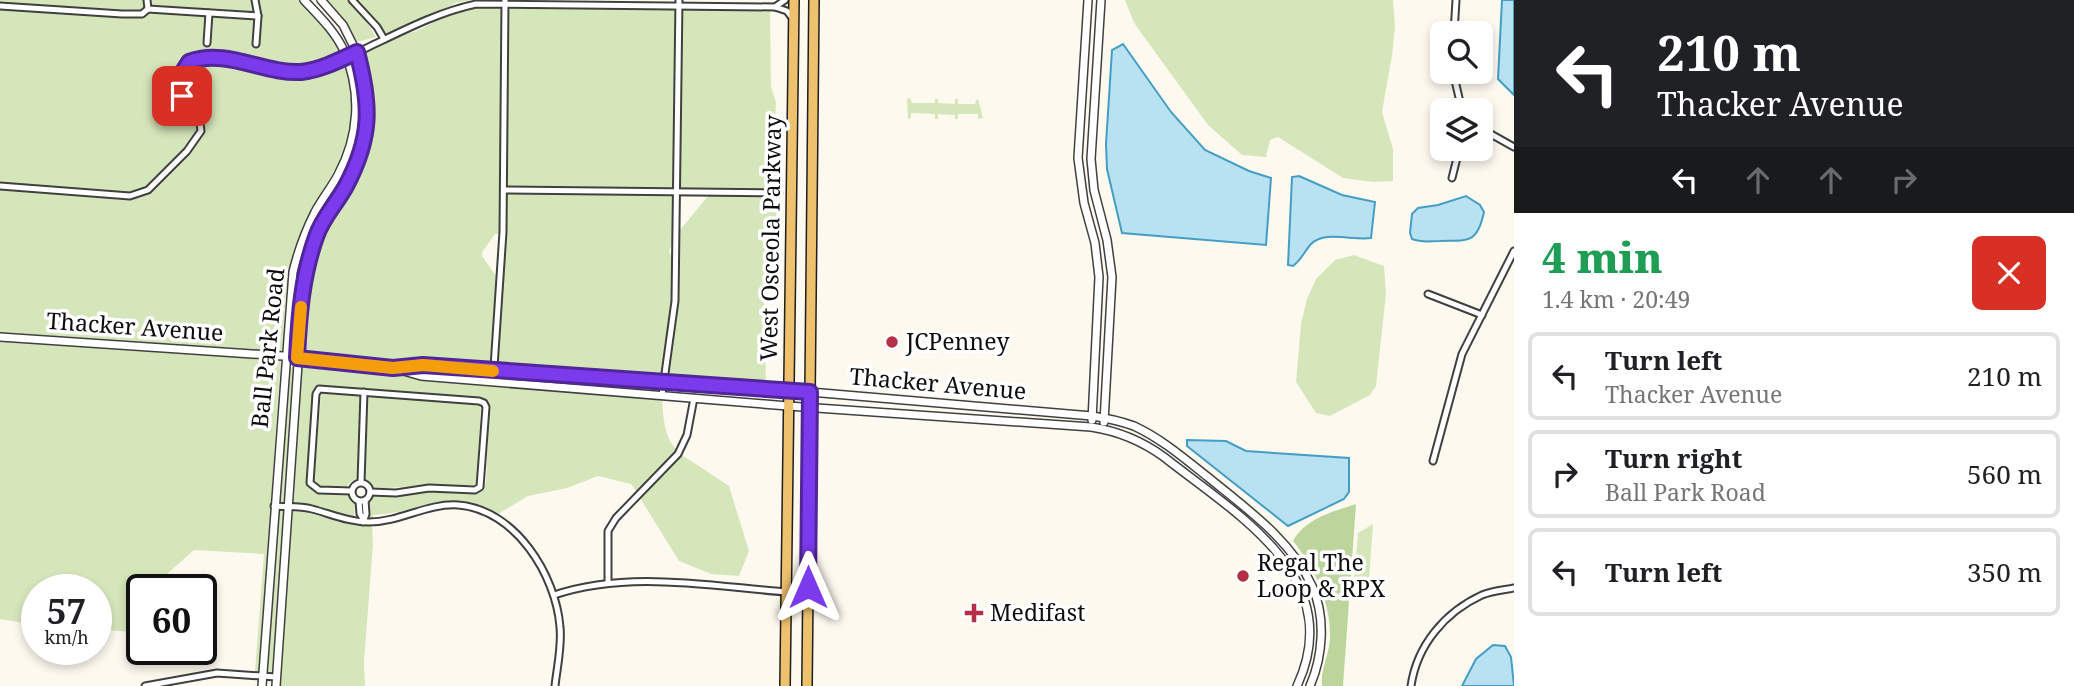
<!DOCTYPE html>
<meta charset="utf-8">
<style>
:root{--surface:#fff;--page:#f6f6f6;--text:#202124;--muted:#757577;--line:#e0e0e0}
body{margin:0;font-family:"Noto Serif",serif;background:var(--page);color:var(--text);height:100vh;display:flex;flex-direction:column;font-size:26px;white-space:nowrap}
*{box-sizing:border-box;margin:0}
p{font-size:23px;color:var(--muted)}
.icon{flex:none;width:38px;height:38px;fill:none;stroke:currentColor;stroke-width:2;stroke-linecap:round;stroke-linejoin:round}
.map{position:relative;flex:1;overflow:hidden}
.drawer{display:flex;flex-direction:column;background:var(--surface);width:560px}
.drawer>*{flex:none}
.guide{background:#202124;color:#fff;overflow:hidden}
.fabs{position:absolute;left:1430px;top:21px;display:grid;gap:14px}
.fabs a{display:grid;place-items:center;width:63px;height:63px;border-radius:10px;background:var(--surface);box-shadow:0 4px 10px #0003;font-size:35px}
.speed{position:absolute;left:21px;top:574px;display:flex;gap:14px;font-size:35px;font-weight:700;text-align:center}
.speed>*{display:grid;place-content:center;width:91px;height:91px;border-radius:50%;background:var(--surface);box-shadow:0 4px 10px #0003;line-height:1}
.speed small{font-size:18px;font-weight:400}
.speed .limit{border:4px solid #111;border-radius:10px;background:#fff;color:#111}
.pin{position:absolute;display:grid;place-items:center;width:60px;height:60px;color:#fff;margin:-30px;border-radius:14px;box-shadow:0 4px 10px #0006}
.me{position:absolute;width:77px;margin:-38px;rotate:0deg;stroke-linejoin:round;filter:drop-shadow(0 0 5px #0008)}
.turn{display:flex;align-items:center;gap:24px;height:147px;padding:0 28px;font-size:32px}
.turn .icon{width:91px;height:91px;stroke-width:2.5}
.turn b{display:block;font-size:49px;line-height:60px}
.lanes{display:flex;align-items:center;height:66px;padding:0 28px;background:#0003;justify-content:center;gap:35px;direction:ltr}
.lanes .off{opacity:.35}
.round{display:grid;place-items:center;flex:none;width:74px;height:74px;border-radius:10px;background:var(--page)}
.overview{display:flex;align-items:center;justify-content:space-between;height:119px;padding:0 28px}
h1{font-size:42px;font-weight:800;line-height:52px;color:#1e9e55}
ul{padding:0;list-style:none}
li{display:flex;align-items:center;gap:21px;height:88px;margin:0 14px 10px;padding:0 14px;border:4px solid var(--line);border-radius:10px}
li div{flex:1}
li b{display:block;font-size:26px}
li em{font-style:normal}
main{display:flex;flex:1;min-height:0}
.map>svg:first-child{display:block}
</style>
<main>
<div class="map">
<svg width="1514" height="686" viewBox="0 0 1514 686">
<rect width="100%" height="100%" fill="#fef9ef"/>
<g fill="#d6e6bb">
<path d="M0,0H144V9L148,12L205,16L204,46H211L212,16L254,19L253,47L259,48L262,13L258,0H299L323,25L342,55C329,60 314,68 300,68C274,70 182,31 179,77C177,107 194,104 197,130L184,149L146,188L130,193L0,183Z"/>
<polygon points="151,0 251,0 254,12 151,6"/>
<polygon points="326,0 347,0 366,21 376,37 357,42 346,23"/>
<polygon points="356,0 472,0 455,3 416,25 383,34 372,17"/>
<polygon points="1125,0 1393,0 1395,27 1392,55 1382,112 1393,149 1393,181 1373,182 1343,178 1278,137 1270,140 1266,157 1242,155 1208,125 1134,23"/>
<path d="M491,6H502L499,234H495L483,251L482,256L496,276L490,367L301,353C304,313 306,275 319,237C326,219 341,204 350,187C377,135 375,104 359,48L419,30L458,9Z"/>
<polygon points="509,6 676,9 673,188 507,186"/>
<polygon points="683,9 770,10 771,87 776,102 774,152 776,190 680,189"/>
<path d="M353,54C368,106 369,135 343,184C334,202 319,217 313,235C299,274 296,312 294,353L289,352C292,316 291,276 305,242C314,218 330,198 341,176C363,135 364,101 350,58Z"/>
<path d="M199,61L235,63L300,75L344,62C373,146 324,171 298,241C284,275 285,315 282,352L0,333V189L130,200L149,193L190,153L204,133L202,113L186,95C186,80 184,67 199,61Z"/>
<polygon points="910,98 912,103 935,103 935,99 938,99 938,103 955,104 955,99 958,99 958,104 975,104 976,100 978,99 983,118 978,119 978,114 958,114 958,119 955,119 955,115 938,114 938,119 935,119 935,114 911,113 911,118 908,119 907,99"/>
<polygon points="507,193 673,195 673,238 669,252 672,257 672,300 660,379 497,368 507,234"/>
<polygon points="709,195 777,196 776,241 764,282 766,385 667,379 679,301 680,230"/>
<polygon points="1354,255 1384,266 1386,294 1376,386 1370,395 1330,416 1316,413 1296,382 1301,324 1307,299 1316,279 1335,260"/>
<polygon points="0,340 281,358 259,672 255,672 264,554 194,550 160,580 158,590 142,590 142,633 96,629 96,590 37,590 37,625 0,619"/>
<path d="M301,360L750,390L662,389C662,407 663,438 677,450L637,492L631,484L598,476L567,488L528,496L498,514C453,489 419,513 373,515V519H368L367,502L372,496L429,491L475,493L482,490L486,482L489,406L486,400L479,397L316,388L313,394L307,483C315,497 332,493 347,494L355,503L354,518L310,505L292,504Z"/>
<polygon points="288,367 294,367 285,504 278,504"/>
<polygon points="321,393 360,395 358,478 350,482 347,487 320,487 314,482"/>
<polygon points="367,396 481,405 477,485 429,485 373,489 370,482 365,479"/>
<polygon points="682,455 729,486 749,551 739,576 711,574 679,561 640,498"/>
<polygon points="278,510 284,510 273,674 266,673"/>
<path d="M292,511C319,512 344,527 372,525L373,544L364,661L365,686H279Z"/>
<polygon points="1373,524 1368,596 1367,593 1353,591 1358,533"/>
</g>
<path fill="#bcd59c" d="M1356,504L1343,686H1322C1320,670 1330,653 1330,637C1331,602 1314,567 1293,541C1306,518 1332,512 1356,504Z"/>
<g fill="#b8e2f1" stroke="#449ec3" stroke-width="2">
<polygon points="1502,0 1514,0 1514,95 1498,79"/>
<polygon points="1123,44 1171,112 1205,150 1249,171 1271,178 1266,245 1122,233 1107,169 1106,144 1112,50"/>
<path d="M1299,176L1342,195L1375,202L1371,238C1354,241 1324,230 1311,244C1304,252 1302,259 1293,266L1288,265L1292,177Z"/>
<path d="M1466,196L1480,205L1484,212C1477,245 1467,240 1440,241C1429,241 1422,243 1412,239L1410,233L1412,214L1418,208L1438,205Z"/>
<polygon points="1187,440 1226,441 1246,451 1349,458 1349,492 1344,499 1288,526 1187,446"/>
<polygon points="1493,645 1505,646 1511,657 1514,686 1462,686 1476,659"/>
</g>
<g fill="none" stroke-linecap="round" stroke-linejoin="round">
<defs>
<g id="minor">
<polyline points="147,0 148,9 258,16"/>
<polyline points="255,0 258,16 256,44"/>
<polyline points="352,0 377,27 384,39"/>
<polyline points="785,0 775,7 787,11 793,19"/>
<polyline points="0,6 122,14 142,14 148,9"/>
<polyline points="1454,33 1456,0"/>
<polyline points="207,43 209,13"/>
<polyline points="1453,72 1460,102 1466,110"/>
<polyline points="1480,128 1514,147"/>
<polyline points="1452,178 1457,158 1464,149"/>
<path d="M0,186L130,196L148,190L187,151L201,131L199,115L182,96C182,85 180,74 187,65C202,45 278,74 302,72C329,69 357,52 381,41C412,26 443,11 476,4L775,7"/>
<polyline points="504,190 779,193"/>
<polyline points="1428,294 1482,315"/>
<polyline points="493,382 503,232 505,0"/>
<polyline points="662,395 675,301 679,0"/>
<polyline points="1433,461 1462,354 1514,251"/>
<polyline points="361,482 364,392"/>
<circle cx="361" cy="492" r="9"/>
<polyline points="352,491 319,490 310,483 316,394 319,389 479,401 484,403 486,407 480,487 475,490 429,488 396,493 370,492"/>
<polyline points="359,501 360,514 363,519"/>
<path d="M274,506C286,507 300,506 312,509C331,514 349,522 369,522C400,522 427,503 458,505C515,509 556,575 560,627C562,647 557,667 555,686"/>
<polyline points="363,522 366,514 365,500"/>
<polyline points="608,582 608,531 616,518 678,454 687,435 694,398"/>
<path d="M554,595C628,570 709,586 786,592"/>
<polyline points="145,686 217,673 276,677"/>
<path d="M1411,686C1417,645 1445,612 1482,595C1492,591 1504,590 1514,588"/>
</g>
<g id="tertiary">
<polyline points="1088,0 1078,158 1084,203 1095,243 1099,277 1092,420"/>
<polyline points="1101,0 1091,159 1094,190 1107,240 1112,277 1104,422"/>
<path d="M0,337L297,357L393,368L421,376L788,406L1091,427C1118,431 1142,441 1164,457C1236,514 1348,577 1297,686"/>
<path d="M398,367L423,365L810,392L1092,416C1106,418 1120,421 1134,426C1162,439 1185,459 1209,478C1247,509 1292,541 1312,586C1326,617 1323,656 1310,686"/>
<path d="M262,686L293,272C298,251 305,232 315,212C322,199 331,188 338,175C359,136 362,92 344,51C335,31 318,15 304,0"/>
<polyline points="276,686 304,276 317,233 346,186 366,140 368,106 357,53 343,25 321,0"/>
</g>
<g id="primary">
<polyline points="785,686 794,0"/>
<polyline points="807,686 814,0"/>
</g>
</defs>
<use href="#minor" stroke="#404040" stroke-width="9"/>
<use href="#tertiary" stroke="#404040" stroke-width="10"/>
<use href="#primary" stroke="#1e1e1e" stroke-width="12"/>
<use href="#minor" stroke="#fff" stroke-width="5"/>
<use href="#tertiary" stroke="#fff" stroke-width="7"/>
<use href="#primary" stroke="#eec16f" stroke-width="9"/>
</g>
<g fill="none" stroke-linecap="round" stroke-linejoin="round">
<defs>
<path id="route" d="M182,96V73L189,62C226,48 264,74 301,72C320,70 340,60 357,52C371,105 372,137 346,186C337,203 322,218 316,237C302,276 299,316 297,358L393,368L423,365L810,392L808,587"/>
</defs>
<use href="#route" stroke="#51269a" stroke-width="18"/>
<use href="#route" stroke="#7c3aed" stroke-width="12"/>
<polyline stroke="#f59e0b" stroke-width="12" points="301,307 297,358 393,368 423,365 493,371"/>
</g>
<g fill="#b33045" stroke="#fff" stroke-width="2.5">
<circle cx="892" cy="342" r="7"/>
<circle cx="1243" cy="576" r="7"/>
<path d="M970.5 602.5h7v7h7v7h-7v7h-7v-7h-7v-7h7z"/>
</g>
<g text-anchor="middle" stroke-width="7" stroke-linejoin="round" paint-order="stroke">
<g font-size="23" fill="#0d0d0d" stroke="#fff">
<text transform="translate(771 238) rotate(-89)" y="8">West Osceola Parkway</text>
<text transform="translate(135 327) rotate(4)" y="8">Thacker Avenue</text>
<text transform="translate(268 348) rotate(-84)" y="8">Ball Park Road</text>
<text transform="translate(938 384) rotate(5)" y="8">Thacker Avenue</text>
</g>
<g font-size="23" fill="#0d0d0d" stroke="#fff" text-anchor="start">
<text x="906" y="350">JCPenney</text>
<text x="1257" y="571">Regal The<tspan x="1257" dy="26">Loop &amp; RPX</tspan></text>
<text x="990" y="621">Medifast</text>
</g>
</g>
</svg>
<div class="fabs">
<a><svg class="icon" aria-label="search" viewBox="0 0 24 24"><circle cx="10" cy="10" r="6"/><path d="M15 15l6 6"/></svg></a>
<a><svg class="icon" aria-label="layers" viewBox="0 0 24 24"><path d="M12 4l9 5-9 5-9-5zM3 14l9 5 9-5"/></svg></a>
</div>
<div class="speed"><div>57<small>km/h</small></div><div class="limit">60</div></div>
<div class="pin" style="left:182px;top:96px;background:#d93025"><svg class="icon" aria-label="arrive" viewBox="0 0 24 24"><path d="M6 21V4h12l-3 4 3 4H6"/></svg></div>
<svg class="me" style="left:808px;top:587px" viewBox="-20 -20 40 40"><path d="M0-17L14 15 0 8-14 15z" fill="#7c3aed" stroke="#fff" stroke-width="4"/></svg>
</div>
<section class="drawer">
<div class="guide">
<div class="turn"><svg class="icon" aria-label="left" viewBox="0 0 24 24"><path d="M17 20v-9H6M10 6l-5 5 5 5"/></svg><div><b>210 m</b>Thacker Avenue</div></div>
<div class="lanes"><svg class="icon" aria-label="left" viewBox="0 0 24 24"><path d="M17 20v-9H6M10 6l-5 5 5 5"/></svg><svg class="icon off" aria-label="ahead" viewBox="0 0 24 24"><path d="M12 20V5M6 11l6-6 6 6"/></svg><svg class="icon off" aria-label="ahead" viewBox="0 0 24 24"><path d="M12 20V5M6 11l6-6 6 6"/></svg><svg class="icon off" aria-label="right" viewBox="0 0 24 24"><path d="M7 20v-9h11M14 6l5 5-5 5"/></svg></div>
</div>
<div class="overview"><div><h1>4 min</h1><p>1.4 km · 20:49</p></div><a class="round" style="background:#d93025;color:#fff"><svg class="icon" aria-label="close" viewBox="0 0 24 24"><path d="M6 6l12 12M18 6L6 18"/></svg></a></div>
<ul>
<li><svg class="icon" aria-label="left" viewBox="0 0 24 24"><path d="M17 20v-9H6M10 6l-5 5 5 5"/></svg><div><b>Turn left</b><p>Thacker Avenue</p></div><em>210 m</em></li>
<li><svg class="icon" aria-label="right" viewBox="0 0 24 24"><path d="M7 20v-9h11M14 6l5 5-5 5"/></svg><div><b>Turn right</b><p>Ball Park Road</p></div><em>560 m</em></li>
<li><svg class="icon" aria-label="left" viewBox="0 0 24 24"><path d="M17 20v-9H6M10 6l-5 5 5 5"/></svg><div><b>Turn left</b></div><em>350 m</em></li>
</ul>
</section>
</main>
